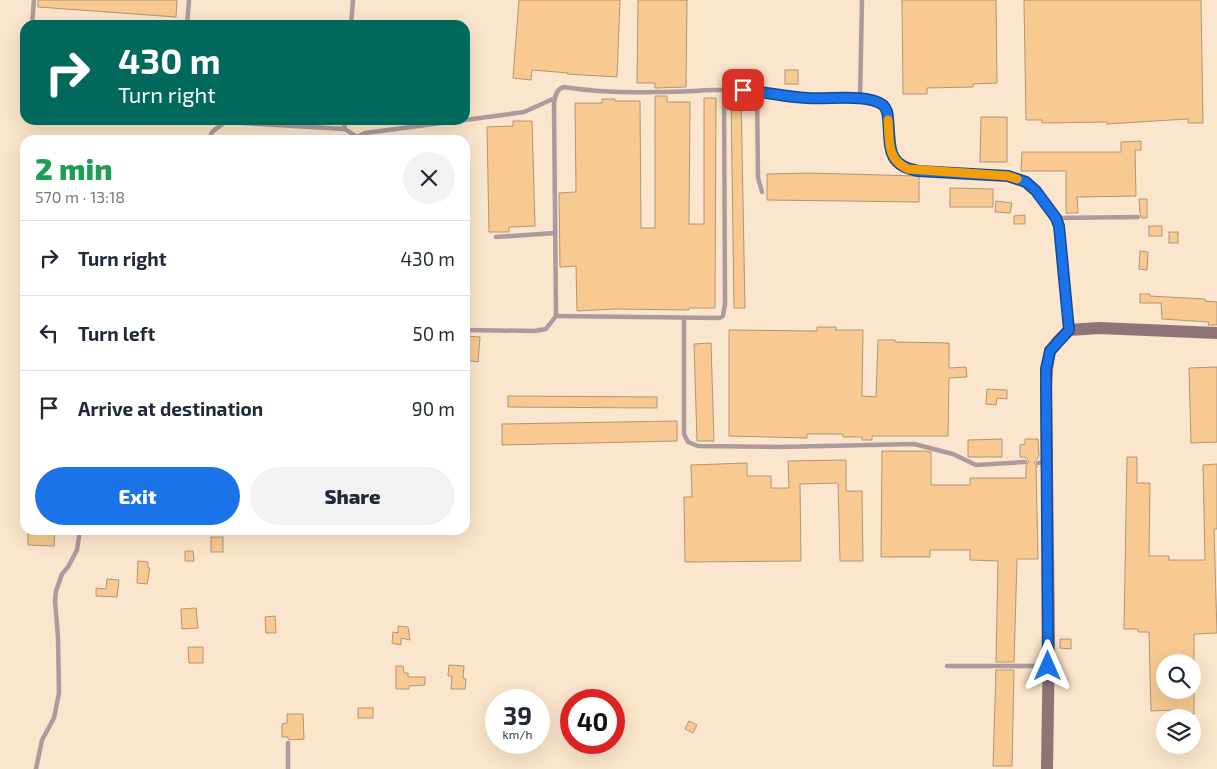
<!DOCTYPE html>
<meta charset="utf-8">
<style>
:root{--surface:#fff;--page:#f2f2f3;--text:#1f2937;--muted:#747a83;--line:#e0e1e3;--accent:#1a73e8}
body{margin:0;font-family:"Exo 2",sans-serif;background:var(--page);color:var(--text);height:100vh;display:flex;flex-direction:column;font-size:19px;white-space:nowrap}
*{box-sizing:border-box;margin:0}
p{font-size:16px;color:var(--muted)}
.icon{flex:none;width:28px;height:28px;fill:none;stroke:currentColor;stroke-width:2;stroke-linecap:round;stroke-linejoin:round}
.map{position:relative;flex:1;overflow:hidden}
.details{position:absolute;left:20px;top:135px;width:450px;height:400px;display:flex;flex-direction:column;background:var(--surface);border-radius:15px;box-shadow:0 5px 20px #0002}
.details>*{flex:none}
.top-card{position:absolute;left:20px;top:20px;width:450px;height:105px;border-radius:15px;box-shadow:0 5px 20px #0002;background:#00695c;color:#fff;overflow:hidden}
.controls{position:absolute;left:1156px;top:654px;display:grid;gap:10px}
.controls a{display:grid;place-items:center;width:45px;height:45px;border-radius:50%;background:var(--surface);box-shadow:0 5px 20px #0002;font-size:25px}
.speed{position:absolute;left:485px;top:689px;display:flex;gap:10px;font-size:25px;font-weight:700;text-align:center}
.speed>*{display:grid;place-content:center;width:65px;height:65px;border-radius:50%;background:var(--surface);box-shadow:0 5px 20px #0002;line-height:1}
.speed small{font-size:12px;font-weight:400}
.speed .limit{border:8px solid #d22;background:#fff;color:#111}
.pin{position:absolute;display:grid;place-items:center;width:42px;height:42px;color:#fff;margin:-21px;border-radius:10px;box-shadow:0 2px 8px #0006}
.me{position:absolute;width:55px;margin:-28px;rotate:0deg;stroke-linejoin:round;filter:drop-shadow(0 0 4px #0008)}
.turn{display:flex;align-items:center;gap:18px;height:105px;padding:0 15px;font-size:22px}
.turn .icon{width:65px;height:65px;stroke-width:2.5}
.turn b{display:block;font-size:35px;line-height:42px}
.round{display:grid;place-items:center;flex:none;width:52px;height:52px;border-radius:26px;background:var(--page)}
.overview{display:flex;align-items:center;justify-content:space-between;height:85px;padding:0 15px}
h1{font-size:30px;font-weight:800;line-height:38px;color:#1e9e55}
.action{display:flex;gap:10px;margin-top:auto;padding:10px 15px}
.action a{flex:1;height:58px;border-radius:30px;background:var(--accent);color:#fff;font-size:20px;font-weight:800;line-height:58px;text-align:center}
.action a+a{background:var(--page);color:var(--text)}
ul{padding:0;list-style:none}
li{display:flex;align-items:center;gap:15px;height:75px;padding:0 15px;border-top:1px solid var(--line)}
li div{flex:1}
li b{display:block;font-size:19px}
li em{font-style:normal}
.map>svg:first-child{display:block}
</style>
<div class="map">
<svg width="1217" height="769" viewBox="0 0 1217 769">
<rect width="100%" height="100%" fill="#fbe5cc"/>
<g fill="#f8c991" stroke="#af9678">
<polygon points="38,0 177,0 176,17 38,7"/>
<polygon points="519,0 620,0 617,77 567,74 568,73 532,70 531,80 513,78"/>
<polygon points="638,0 687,0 686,87 655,88 655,83 637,83"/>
<polygon points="902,0 996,0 997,83 973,84 973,87 927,88 927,94 903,94"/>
<polygon points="1024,0 1201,0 1203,123 1188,123 1188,119 1107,124 1107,122 1042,123 1042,120 1026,120"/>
<rect x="785" y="70" width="13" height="14"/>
<polygon points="731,94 741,94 745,308 734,308"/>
<polygon points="655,96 667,96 667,102 690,102 689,224 704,224 704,98 716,98 715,308 689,308 689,310 615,309 577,311 576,266 560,267 559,193 576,192 575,103 602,103 602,99 615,99 615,101 640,101 641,228 655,228"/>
<polygon points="981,117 1007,117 1007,162 980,162"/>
<polygon points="513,121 532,121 535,226 509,227 509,232 489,232 487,127 513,126"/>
<polygon points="1141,141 1141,150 1135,150 1136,196 1077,197 1078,213 1066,213 1066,171 1021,171 1022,152 1121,152 1121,142"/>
<polygon points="809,173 919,176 919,202 767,200 767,174"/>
<polygon points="950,188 993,189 993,207 950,207"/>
<polygon points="1139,199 1147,199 1147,218 1142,218 1140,213"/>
<polygon points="996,201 1012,203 1010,213 995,212"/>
<polygon points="1025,215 1025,224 1014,224 1014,216"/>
<rect x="1149" y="226" width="13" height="10"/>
<rect x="1169" y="232" width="9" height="11"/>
<polygon points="1140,251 1148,252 1147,270 1139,269"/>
<polygon points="1140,294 1150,294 1150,296 1205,299 1205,301 1217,302 1217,325 1208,325 1209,322 1162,319 1161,303 1140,303"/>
<polygon points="817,327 836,327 836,330 863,330 862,396 876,397 878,340 895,340 895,342 949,343 949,368 966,367 967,377 949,378 948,436 872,436 872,440 862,440 862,437 843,437 843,434 807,434 807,438 729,436 729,330 817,331"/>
<polygon points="465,336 480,337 478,362 465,360"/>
<polygon points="711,343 714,441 697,441 694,344"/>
<polygon points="1217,367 1217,442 1191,443 1189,368"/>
<polygon points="987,389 1007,390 1007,399 997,398 996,405 986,404"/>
<polygon points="508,396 657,397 657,408 508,407"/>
<polygon points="677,421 677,441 502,445 502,424"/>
<polygon points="1002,439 1002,457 968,457 968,440"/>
<polygon points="1025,439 1038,439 1039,456 1034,463 1038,467 1036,467 1038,559 1017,559 1014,662 996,662 998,561 970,560 970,550 930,550 930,557 881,557 882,451 924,451 931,452 931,485 970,485 970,478 1026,478 1026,466 1029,461 1025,457 1020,457 1020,445 1025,444"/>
<polygon points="1127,457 1137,457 1137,483 1150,483 1149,556 1169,556 1169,560 1205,560 1203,465 1217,464 1217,529 1214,529 1217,633 1194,634 1194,662 1165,662 1165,690 1194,690 1194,714 1176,714 1176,710 1151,711 1149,632 1138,632 1138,629 1124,629"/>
<polygon points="846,460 846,491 862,491 863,561 840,561 838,483 800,484 801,561 685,562 684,497 692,497 691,465 747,463 747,476 771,476 771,488 789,488 788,461"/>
<polygon points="28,530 55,530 54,546 28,545"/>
<rect x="211" y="537" width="12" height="15"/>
<polygon points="185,551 193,551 194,561 185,561"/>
<polygon points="138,561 148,562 148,568 150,568 147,584 137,583"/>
<polygon points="107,579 119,580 117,597 96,596 96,588 106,589"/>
<polygon points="196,608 198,628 182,629 181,609"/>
<polygon points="275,616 276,633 266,633 265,617"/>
<polygon points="398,626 408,627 410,640 401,638 401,645 392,643 393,632 398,633"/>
<polygon points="1060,639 1071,639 1071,649 1060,648"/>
<polygon points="188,647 203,647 203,663 189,663"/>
<polygon points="449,665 464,666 463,678 466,679 465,689 451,689 452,676 448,676"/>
<polygon points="396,666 403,666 404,673 408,673 408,677 425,677 425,685 409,686 409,689 396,689"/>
<polygon points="996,670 1014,670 1012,766 993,766"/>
<rect x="358" y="708" width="15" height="10"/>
<polygon points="287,714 303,714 304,739 290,740 288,739 288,737 282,737 282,724 287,723"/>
<polygon points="689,721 697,725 693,733 685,729"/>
</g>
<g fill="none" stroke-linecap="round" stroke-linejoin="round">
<g stroke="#ad9a9c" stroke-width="4.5">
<polyline points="32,25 34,0"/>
<polyline points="187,25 189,0"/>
<polyline points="351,25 353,0"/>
<polyline points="757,91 758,178 762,192"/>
<polyline points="860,99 862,0"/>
<polyline points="343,120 345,129"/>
<polyline points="465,120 524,112 555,98"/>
<polyline points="209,140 212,132 225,122 345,129 357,137"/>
<polyline points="355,140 357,137 365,133 464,120"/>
<polyline points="1057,218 1138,217"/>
<polyline points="496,237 555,233"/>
<polyline points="556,316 720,318 723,316 725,304 724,90"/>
<polyline points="684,318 684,434 688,442 698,446 780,447 914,444 953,454 976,465 1025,462"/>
<path d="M465,330L535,331L546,329L556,316L554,104C555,97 556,89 564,87C595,92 626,93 658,92C686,92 714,89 741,90C764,91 786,98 809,98C830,99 853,95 873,100C907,109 866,162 918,171C943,172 1008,171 1026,182C1040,191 1054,210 1059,226L1068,329"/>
<polyline points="1038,463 1046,462"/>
<polyline points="947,666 1047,666"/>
<polyline points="288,743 288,769"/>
<polyline points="36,769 42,740 54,718 59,693 58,637 55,601 56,591 62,574 68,567 77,550 80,530"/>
</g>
<polyline stroke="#8f7376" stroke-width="12" points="1047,769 1049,638 1046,388 1047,369 1050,351 1058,341 1069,330 1099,328 1217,333"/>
</g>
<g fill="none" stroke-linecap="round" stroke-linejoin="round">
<defs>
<path id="route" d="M743,90C765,92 786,97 807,98C827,100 867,93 883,105C886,108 888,114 888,119C891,146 885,165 918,171L1008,176L1026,182L1036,191L1056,218L1059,226L1069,330L1050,351L1046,369L1048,666"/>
</defs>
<use href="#route" stroke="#114b97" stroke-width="12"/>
<use href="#route" stroke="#1a73e8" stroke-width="9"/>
<path stroke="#f59e0b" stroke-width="9" d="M888,120C890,141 886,159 908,169L1008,176L1017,179"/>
</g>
</svg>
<div class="controls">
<a><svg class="icon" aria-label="search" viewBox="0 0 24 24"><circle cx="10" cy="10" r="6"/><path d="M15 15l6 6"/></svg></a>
<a><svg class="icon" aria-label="layers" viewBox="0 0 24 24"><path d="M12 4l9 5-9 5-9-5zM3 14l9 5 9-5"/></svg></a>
</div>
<div class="speed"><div>39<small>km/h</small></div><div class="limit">40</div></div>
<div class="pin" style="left:743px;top:90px;background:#d93025"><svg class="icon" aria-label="arrive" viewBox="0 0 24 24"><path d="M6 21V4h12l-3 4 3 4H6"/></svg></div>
<svg class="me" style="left:1048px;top:666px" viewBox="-20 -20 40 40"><path d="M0-17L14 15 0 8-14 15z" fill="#1a73e8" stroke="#fff" stroke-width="4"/></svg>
<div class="top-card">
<div class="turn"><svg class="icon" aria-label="right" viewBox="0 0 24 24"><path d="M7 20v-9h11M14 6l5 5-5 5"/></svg><div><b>430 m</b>Turn right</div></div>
</div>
<section class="details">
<div class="overview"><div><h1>2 min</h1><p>570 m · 13:18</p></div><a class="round"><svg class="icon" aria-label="close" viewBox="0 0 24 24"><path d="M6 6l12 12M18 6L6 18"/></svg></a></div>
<ul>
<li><svg class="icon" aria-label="right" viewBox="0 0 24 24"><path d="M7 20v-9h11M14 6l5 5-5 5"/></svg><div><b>Turn right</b></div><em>430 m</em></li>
<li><svg class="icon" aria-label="left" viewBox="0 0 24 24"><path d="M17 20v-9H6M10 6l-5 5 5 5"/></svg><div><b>Turn left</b></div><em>50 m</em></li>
<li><svg class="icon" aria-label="arrive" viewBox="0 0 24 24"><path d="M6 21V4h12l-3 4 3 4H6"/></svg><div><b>Arrive at destination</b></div><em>90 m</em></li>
</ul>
<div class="action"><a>Exit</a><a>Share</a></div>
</section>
</div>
